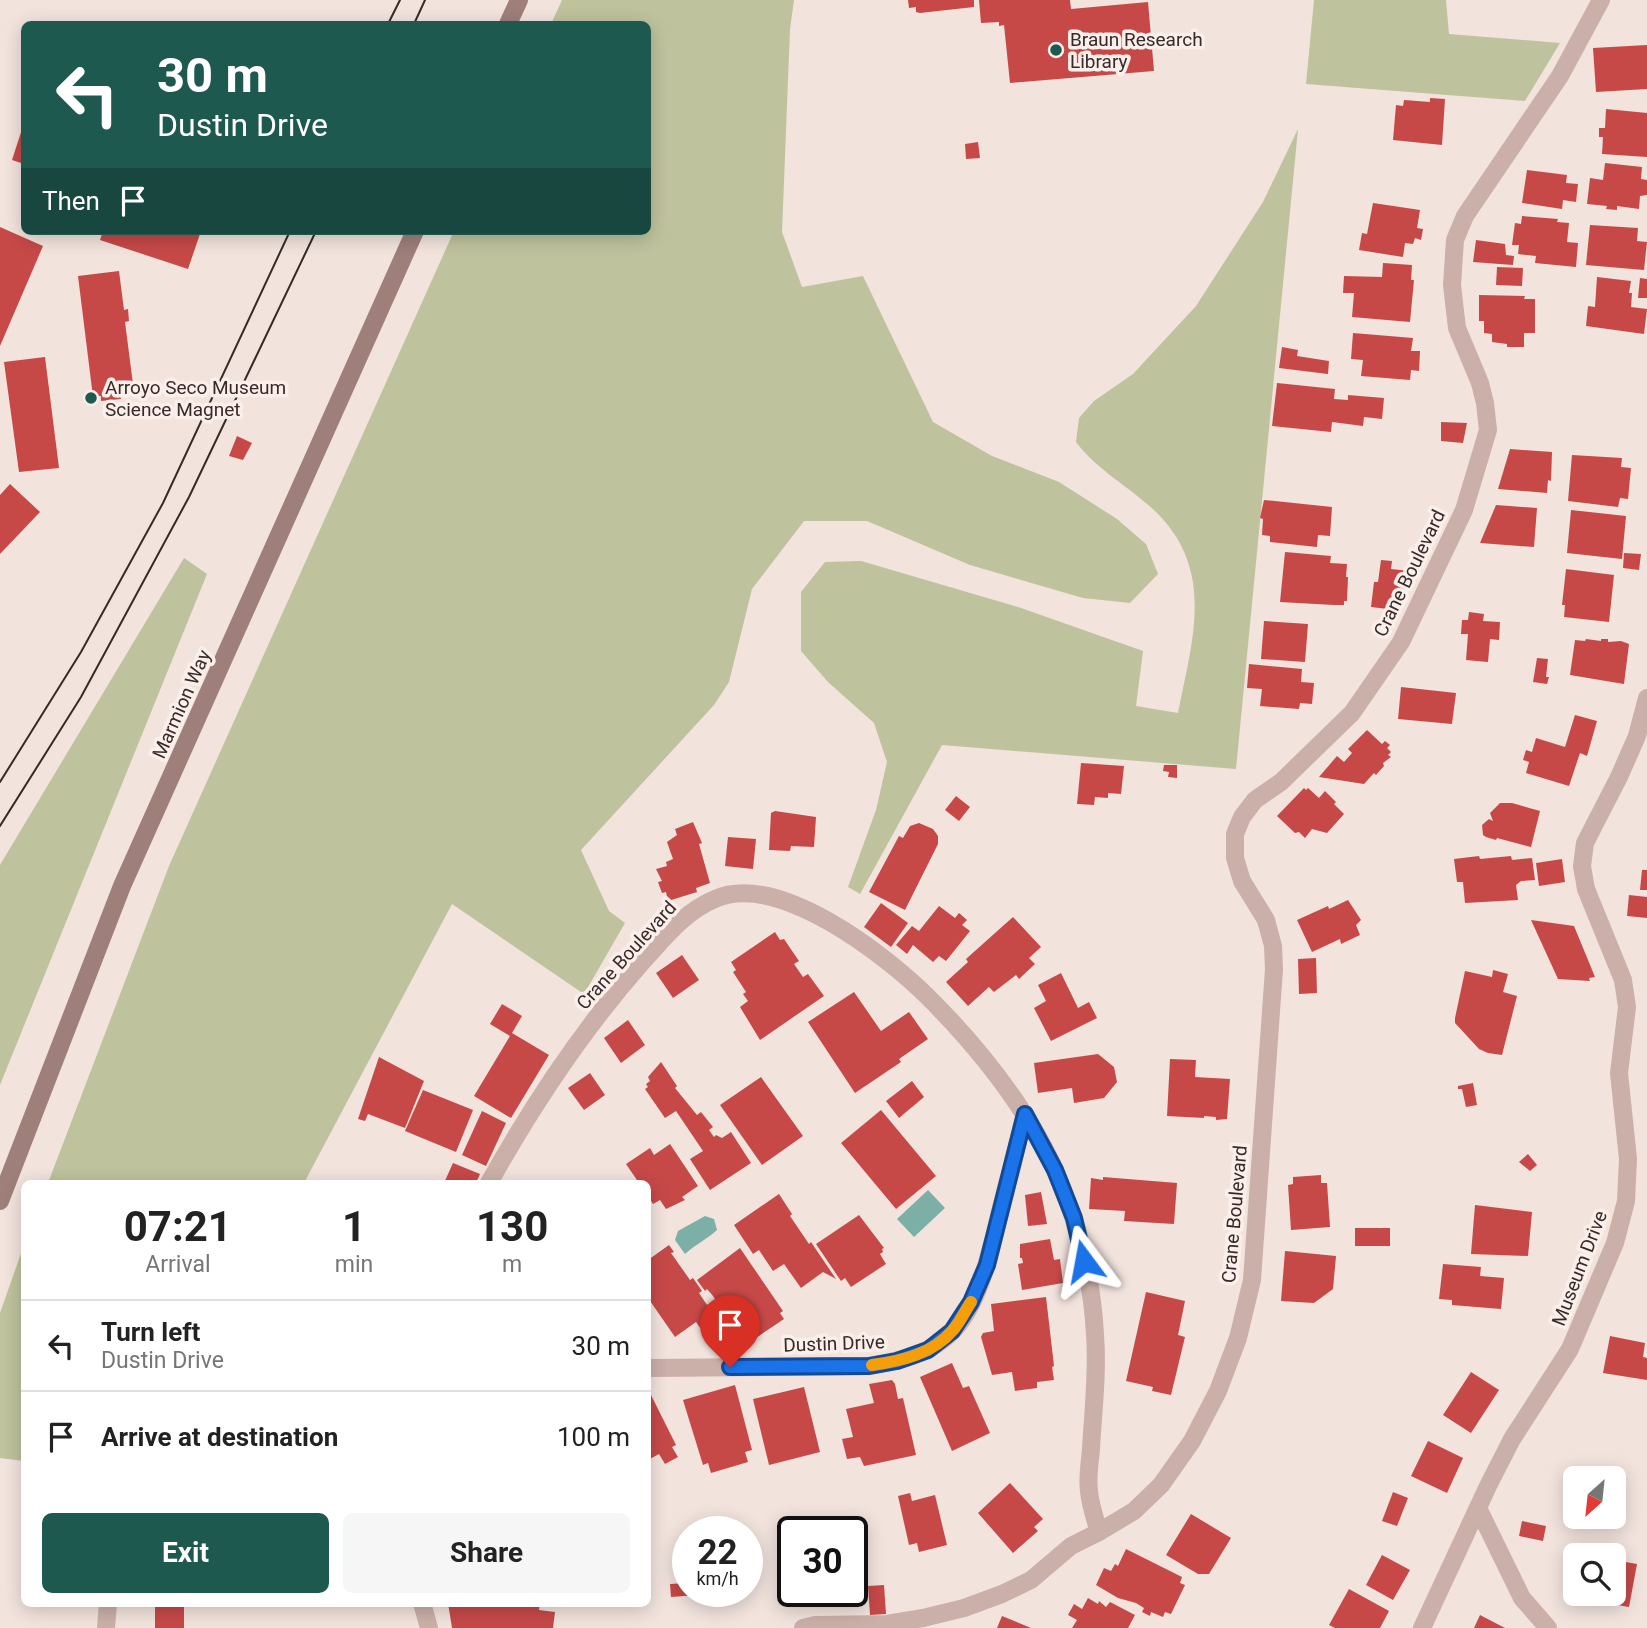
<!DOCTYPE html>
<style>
:root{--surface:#fff;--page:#f6f6f6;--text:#222;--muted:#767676;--line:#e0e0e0;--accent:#1e5950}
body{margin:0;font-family:Roboto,sans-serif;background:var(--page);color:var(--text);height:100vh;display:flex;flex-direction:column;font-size:26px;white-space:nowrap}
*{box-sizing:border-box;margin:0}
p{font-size:23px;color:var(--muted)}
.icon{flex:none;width:38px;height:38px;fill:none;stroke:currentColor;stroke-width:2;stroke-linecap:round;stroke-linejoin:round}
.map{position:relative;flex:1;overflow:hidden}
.sheet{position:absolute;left:21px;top:1180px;width:630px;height:427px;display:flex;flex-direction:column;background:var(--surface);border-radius:10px;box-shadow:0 4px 18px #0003}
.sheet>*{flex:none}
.hud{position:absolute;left:21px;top:21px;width:630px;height:214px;border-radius:10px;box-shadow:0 4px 18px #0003;background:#1e5950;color:#fff;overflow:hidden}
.needle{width:46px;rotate:207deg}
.tools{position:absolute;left:1563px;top:1466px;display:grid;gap:14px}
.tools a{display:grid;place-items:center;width:63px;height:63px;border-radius:10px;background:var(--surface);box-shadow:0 4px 18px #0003;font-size:35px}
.speed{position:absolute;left:672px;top:1516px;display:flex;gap:14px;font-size:35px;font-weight:700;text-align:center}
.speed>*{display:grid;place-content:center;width:91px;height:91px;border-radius:50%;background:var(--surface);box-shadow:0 4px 18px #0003;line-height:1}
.speed small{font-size:18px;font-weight:400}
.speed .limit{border:4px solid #111;border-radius:10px;background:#fff;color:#111}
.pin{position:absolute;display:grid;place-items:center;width:60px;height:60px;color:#fff;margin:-72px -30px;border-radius:50% 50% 50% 0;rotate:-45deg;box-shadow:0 0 7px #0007}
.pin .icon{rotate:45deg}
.me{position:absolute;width:77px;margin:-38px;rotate:347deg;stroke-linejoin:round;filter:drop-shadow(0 0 5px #0008)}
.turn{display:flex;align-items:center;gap:24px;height:147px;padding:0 21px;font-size:32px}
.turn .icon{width:91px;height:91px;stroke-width:2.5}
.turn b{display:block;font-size:49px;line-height:60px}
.then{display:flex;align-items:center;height:66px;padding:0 21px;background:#0003;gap:14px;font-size:26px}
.eta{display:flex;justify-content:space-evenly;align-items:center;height:119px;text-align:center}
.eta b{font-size:42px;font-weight:700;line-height:49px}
.action{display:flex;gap:14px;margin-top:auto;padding:14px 21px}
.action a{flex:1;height:80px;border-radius:10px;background:var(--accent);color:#fff;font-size:28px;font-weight:700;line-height:80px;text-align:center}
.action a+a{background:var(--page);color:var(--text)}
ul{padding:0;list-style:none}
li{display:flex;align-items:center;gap:21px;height:91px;padding:0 21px;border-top:2px solid var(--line)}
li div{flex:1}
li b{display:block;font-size:26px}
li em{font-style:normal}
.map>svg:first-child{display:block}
</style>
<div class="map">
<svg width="1647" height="1628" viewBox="0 0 1647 1628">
<rect width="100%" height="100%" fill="#f2e3dd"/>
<g fill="#bec29d">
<polygon points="562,0 794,0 790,29 782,232 802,287 863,276 933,422 992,456 1059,482 1117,519 1146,544 1158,574 1130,603 1083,598 970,565 867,521 804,521 752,589 729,682 714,705 581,850 609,911 625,923 584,994 452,904 304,1183 48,1183 169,866 454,231 648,231 648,24 551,24"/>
<polygon points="1314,0 1446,0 1449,34 1560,43 1525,101 1306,84"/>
<path d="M1298,129L1236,769L942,745L860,894L848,887L876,810L887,762L874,723L828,682L801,651V592L825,562L861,561L1021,608L1143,651L1136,706L1178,713C1192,641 1216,571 1156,512C1130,487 1098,471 1076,442L1079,418L1094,401L1133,374L1196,306L1263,202Z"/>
<polygon points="184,558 207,574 0,1085 0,865"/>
<polygon points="24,1245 24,1461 0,1458 0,1313"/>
</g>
<g fill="#7cb0a6">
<polygon points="928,1190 945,1208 914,1237 897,1219"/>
<path d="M705,1216L714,1219L717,1230C707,1239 696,1244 685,1254L675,1240L678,1231Z"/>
</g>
<g fill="#c64948">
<polygon points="908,0 974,0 974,7 920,13 916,12 916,7 909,8"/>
<polygon points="979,0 1070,0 1071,9 1148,2 1154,71 1010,83 1004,25 999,26 999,22 981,23"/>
<polygon points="1647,45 1647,89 1596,92 1593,48"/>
<polygon points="1430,98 1445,99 1442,145 1393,140 1396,105 1403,106 1404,100 1430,102"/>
<polygon points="1606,109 1647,113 1647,157 1602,154 1603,137 1599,137 1599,128 1605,128"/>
<polygon points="24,123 24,164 12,160"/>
<polygon points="978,142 980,158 966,159 965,144"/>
<polygon points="1605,163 1642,167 1641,179 1647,180 1647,195 1640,196 1639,209 1617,206 1617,210 1606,209 1607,206 1587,204 1590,178 1603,180"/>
<polygon points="1527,170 1567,175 1566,183 1578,184 1576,202 1563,200 1562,209 1522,203"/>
<polygon points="1373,203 1420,210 1417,228 1423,229 1421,240 1415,238 1413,244 1405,243 1403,257 1359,250 1362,233 1367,234"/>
<polygon points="1522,216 1558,219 1557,222 1569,223 1567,242 1578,243 1576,267 1535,263 1536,256 1518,254 1519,245 1512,245 1515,223 1521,224"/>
<polygon points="1590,225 1638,228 1637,241 1647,242 1644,270 1586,265"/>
<polygon points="0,227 43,246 0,346"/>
<polygon points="103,231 201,231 188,269 100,240"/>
<polygon points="1476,240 1505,244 1506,255 1514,256 1513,265 1473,262"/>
<polygon points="1383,263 1412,265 1411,280 1414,280 1410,322 1352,317 1354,293 1343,293 1344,276 1382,277"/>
<polygon points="1497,267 1523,268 1522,286 1496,285"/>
<polygon points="119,271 124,310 128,309 129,321 125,322 134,392 120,394 121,399 101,401 101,396 93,397 78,276"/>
<polygon points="1597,277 1631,281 1629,293 1632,293 1631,307 1647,309 1644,334 1586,326 1588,306 1595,307"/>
<polygon points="1640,278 1647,279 1647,298 1638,298"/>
<polygon points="1479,295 1525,296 1524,299 1535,299 1535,333 1524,333 1524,347 1507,347 1507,344 1492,342 1492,334 1484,333 1484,321 1479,321"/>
<polygon points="1353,333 1413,338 1411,351 1420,351 1419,371 1411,370 1410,380 1361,376 1363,360 1351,359"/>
<polygon points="1282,347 1298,350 1297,356 1329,361 1328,374 1279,368"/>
<polygon points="45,357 59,468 19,472 4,362"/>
<polygon points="1277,383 1335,389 1334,399 1348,400 1348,395 1384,398 1382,419 1364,417 1363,426 1332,422 1331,432 1272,426"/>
<polygon points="1441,422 1467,423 1463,443 1441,441"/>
<polygon points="237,436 252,443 243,460 229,456"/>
<polygon points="1510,449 1552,452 1551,481 1548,480 1547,493 1498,489"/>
<polygon points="1572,455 1622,458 1621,467 1631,468 1628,499 1620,498 1618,507 1568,501"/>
<polygon points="10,484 40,512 0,554 0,495"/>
<polygon points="1264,500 1332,507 1330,536 1318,535 1317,547 1270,542 1270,536 1262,535 1263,519 1260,518"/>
<polygon points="1496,505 1537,508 1534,547 1480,543"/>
<polygon points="1571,510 1626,516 1622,559 1567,553"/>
<polygon points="1285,552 1331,556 1330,563 1347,564 1346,577 1348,577 1347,601 1344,601 1344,605 1334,605 1280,602"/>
<polygon points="1624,553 1641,554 1639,570 1623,568"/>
<polygon points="1381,560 1392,561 1391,569 1410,571 1407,590 1401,589 1400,605 1397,604 1396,610 1371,607 1374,582 1378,582"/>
<polygon points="1566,569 1614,575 1609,622 1564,617 1565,605 1562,605"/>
<polygon points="1469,612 1484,614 1483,621 1500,622 1499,640 1490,639 1488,662 1466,660 1468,634 1461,634 1462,620 1468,620"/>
<polygon points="1264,621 1308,624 1305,662 1261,659"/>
<polygon points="1586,639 1601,641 1601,639 1608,639 1608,642 1621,641 1629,644 1624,684 1570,675 1575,640 1585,641"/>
<polygon points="1537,658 1548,659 1546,677 1549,677 1547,684 1533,682"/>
<polygon points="1249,664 1302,669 1301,682 1314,683 1312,704 1300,703 1299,709 1260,706 1262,689 1247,688"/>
<polygon points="1401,687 1456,693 1452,724 1398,719"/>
<polygon points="1575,715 1597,721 1587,756 1580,753 1569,786 1526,773 1529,762 1523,760 1526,750 1532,752 1536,738 1565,747"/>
<polygon points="1367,730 1382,744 1385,741 1390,745 1387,748 1391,752 1388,755 1391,757 1383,763 1384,766 1376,775 1374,773 1364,784 1319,777 1337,756 1344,762 1352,753 1348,749"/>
<polygon points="1081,763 1124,766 1121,794 1108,793 1108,798 1095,797 1094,805 1077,804"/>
<polygon points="1164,765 1177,765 1177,778 1168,777 1169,772 1163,771"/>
<polygon points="1304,788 1306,790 1308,788 1319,798 1325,791 1336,802 1334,804 1344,814 1327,833 1312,829 1305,838 1299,832 1295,833 1277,816"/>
<polygon points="956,796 970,807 959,821 945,810"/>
<polygon points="1500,803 1512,803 1540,811 1531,847 1497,838 1496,840 1486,837 1483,835 1482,825 1489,819 1493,821 1490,813"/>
<polygon points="775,811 816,817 814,847 791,846 790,851 769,850 771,813"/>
<polygon points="693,822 702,843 699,844 710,883 696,888 697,892 668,901 666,892 662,893 658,882 662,881 656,869 667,866 666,862 673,859 667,842 677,835 675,829"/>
<polygon points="919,823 933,829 938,836 938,844 905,910 869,892 899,836 903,838 910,826"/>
<polygon points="728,837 756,839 753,869 725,866"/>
<polygon points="1479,856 1480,859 1511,856 1512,860 1532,858 1535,880 1521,881 1516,885 1518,900 1465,903 1463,882 1457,882 1454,859"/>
<polygon points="1562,859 1565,882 1539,886 1536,863"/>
<polygon points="1642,870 1647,870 1647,890 1640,890"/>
<polygon points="1629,895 1647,897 1647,918 1627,916"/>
<polygon points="1348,900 1361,920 1356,925 1360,935 1341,944 1340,939 1312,952 1297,920 1328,906 1329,909"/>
<polygon points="881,903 908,923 891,947 864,927"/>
<polygon points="939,906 955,918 959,913 967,920 962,925 970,931 946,961 939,956 933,962 913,945 907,954 896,945 912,926 919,931"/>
<polygon points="1013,917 1041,947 1029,958 1035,964 1019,979 1016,975 994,992 989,987 968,1006 946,982 968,962 966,959"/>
<polygon points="1531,920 1574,926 1595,977 1589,978 1590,981 1558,979"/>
<polygon points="775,932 780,940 784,939 799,961 794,964 803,977 808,974 824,996 760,1040 740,1007 748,1001 743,994 746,992 733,972 736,970 731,962"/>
<polygon points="682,955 699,980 673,998 656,973"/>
<polygon points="1316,958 1317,993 1299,994 1298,959"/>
<polygon points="1493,970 1508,974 1503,992 1517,996 1502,1055 1488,1053 1479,1049 1455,1023 1455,1018 1465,971 1492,977"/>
<polygon points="1061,973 1078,1008 1089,1002 1097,1018 1051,1041 1034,1008 1046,1001 1038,985"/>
<polygon points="854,992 881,1031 909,1012 928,1039 899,1059 901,1062 855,1093 808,1022"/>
<polygon points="502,1004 522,1016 512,1033 549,1055 511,1118 474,1096 510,1036 490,1024"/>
<polygon points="628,1020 645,1045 621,1063 604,1038"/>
<polygon points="1098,1054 1114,1067 1117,1082 1104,1098 1074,1103 1072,1088 1038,1093 1034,1063"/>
<polygon points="379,1057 424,1081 405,1128 368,1114 365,1121 358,1119"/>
<polygon points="1170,1059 1196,1060 1195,1077 1230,1079 1227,1119 1216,1120 1216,1117 1204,1116 1204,1118 1167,1116"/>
<polygon points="661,1062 677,1086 675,1088 697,1115 701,1112 713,1127 709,1130 714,1137 716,1135 722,1138 731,1132 751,1163 710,1190 690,1159 703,1151 676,1111 665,1118 645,1089 648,1087 646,1084 650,1081 648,1077"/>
<polygon points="590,1073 605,1095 584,1110 568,1088"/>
<polygon points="761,1077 803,1136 762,1165 720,1105"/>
<polygon points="912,1081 924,1097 899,1118 886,1101"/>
<polygon points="1473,1083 1477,1105 1466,1107 1462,1089 1458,1089 1458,1086"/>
<polygon points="423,1090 473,1110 456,1152 405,1131"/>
<polygon points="881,1110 936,1176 896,1209 841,1143"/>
<polygon points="482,1111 506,1123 486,1166 462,1155"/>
<polygon points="670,1144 698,1186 682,1197 685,1200 666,1209 660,1200 653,1204 648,1196 648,1183 639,1183 626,1164 650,1148 654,1155"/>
<polygon points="1528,1154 1537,1165 1530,1171 1519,1162"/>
<polygon points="453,1163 480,1174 476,1183 444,1183"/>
<polygon points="1321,1175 1321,1183 1327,1183 1330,1227 1291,1230 1288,1185 1293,1184 1293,1177"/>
<polygon points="1103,1177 1177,1183 1174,1224 1124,1221 1125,1211 1089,1209 1091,1178 1103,1180"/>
<polygon points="1041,1192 1047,1224 1028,1226 1025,1195"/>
<polygon points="779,1194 792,1214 790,1216 809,1244 811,1242 836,1279 823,1272 801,1288 784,1264 773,1271 759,1250 753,1254 734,1225"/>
<polygon points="1475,1205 1532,1212 1528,1256 1471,1254"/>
<polygon points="859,1215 884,1248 882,1249 883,1252 880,1254 886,1264 851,1287 845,1278 841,1281 816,1244"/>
<rect x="1355" y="1228" width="35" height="18"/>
<polygon points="1050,1239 1054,1260 1060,1259 1063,1283 1022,1290 1018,1264 1023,1263 1022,1258 1020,1258 1020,1244"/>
<polygon points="669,1245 674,1252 671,1253 690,1280 693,1278 702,1291 699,1293 707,1305 708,1304 727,1330 710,1342 696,1322 675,1337 648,1298 648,1260"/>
<polygon points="740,1248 783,1311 780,1313 784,1319 747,1344 744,1338 740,1340 719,1310 721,1308 713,1296 707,1289 705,1291 697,1280"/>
<polygon points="1285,1251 1336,1256 1333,1289 1314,1303 1281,1301"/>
<polygon points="1443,1264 1481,1267 1480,1276 1504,1278 1501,1309 1452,1305 1452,1300 1439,1299"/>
<polygon points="1146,1292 1185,1301 1178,1335 1185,1337 1171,1395 1152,1391 1153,1387 1126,1381"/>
<polygon points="1046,1297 1054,1366 1052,1367 1054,1380 1037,1382 1037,1388 1015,1391 1012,1372 992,1375 981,1337 983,1333 994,1331 991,1304"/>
<polygon points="1610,1336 1645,1343 1643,1357 1647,1358 1647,1380 1603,1373"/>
<polygon points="952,1363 963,1388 969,1386 990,1433 952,1451 920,1377"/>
<polygon points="1471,1372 1499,1390 1471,1433 1443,1415"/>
<polygon points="892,1380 895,1384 898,1399 903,1398 916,1455 864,1466 860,1457 847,1459 842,1439 853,1437 846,1409 874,1403 869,1384"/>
<polygon points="735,1385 752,1450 745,1452 748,1462 711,1473 708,1463 703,1465 683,1400"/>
<polygon points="804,1387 820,1452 769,1465 753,1399"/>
<polygon points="648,1389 676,1445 672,1447 678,1457 665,1464 659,1454 648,1460"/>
<polygon points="1428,1441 1463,1458 1447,1493 1411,1476"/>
<polygon points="1010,1483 1043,1519 1034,1527 1038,1531 1013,1553 978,1513"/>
<polygon points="1393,1492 1408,1498 1397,1526 1382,1521"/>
<polygon points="910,1493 912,1501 935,1495 947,1545 919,1552 917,1543 909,1545 898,1496"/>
<polygon points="1191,1514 1231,1538 1209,1574 1198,1574 1166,1555"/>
<polygon points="1522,1521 1546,1526 1543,1541 1519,1536"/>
<polygon points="1126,1549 1182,1577 1180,1583 1185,1585 1171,1614 1165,1612 1163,1617 1151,1612 1150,1616 1142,1612 1144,1608 1136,1603 1118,1598 1096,1585 1104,1568 1111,1571 1115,1564 1118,1566"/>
<polygon points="1382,1555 1410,1570 1393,1600 1366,1585"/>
<polygon points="1614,1560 1637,1564 1629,1607 1583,1599 1584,1594 1614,1594"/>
<polygon points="688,1583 688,1591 696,1591 697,1595 671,1597 670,1584"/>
<polygon points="884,1585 886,1614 870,1615 868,1586"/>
<polygon points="1349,1589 1389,1611 1380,1628 1335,1628 1329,1625"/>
<polygon points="1088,1598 1098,1604 1099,1601 1106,1607 1110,1602 1135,1615 1128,1628 1072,1628 1077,1620 1068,1615 1074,1604 1082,1609"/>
<rect x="155" y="1603" width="29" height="25"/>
<polygon points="448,1603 540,1603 539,1610 555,1612 553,1628 452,1628"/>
<polygon points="1480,1615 1505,1628 1474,1628"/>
<polygon points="1002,1616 1031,1628 997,1628"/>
</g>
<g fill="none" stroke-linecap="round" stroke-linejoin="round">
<g stroke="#cbb0a9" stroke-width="18">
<path d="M489,1183C533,1104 583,1029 643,961C665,937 684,912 715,899C778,871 886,955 929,998C964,1033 997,1072 1024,1114C1045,1145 1061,1181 1073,1217C1085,1254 1093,1296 1095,1335C1098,1372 1093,1411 1091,1449C1090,1462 1087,1477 1089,1491C1090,1504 1095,1519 1099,1532L1134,1511L1161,1485L1192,1441L1218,1391L1238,1338L1252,1280L1274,969L1273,946L1266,920L1242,881L1235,858V834L1242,817L1255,800L1281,782L1352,713L1401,642L1464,510L1488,430L1485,403L1480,383L1457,328L1452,285L1455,240L1465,216L1560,76L1601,0"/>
<path d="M648,1368L869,1366C899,1361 929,1355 952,1332C981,1302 991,1248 1001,1208C1009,1177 1017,1146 1025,1114"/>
<polyline points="1478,1508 1522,1598 1548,1628"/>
<polyline points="422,1603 429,1628"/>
<polyline points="106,1628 108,1603"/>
<polyline points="803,1628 815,1625 887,1624 923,1618 964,1608 1002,1594 1031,1580 1071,1546 1099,1532"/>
<polyline points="1422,1628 1488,1486 1512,1439 1570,1349 1615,1243 1626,1201 1628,1159 1619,1073 1627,1007 1623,980 1586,889 1582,866 1585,843 1619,777 1637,736 1647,698"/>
</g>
<g stroke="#9e7f7a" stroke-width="18">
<polyline points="508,24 519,0"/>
<polyline points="0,1201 122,886 415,231"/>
</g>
<g stroke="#382a29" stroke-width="2">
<polyline points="388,24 400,0"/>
<polyline points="414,24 425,0"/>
<polyline points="0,782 81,652 163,503 290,231"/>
<polyline points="0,826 81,697 189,497 316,231"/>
</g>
</g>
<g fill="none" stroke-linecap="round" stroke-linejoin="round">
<defs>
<polyline id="route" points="730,1367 869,1366 897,1361 928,1350 952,1331 971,1302 987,1265 1025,1114 1055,1170 1074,1218 1084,1261"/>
</defs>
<use href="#route" stroke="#114b97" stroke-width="18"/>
<use href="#route" stroke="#1a73e8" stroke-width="12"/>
<path stroke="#f59e0b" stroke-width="12" d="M872,1365C901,1361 933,1354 953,1330C960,1322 965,1311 971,1302"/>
</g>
<g fill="#1e5950" stroke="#faefea" stroke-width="2.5">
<circle cx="1056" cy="50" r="7"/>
<circle cx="91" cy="398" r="7"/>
</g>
<g text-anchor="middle" stroke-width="7" stroke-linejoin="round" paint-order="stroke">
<g font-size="19" fill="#382a29" stroke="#faefea" text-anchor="start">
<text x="1070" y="46">Braun Research<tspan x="1070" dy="22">Library</tspan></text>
<text x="105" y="394">Arroyo Seco Museum<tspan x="105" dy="22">Science Magnet</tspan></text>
</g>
<g font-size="19" fill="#382a29" stroke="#faefea">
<text transform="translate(1409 573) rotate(-64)" y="7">Crane Boulevard</text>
<text transform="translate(181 704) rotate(-66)" y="7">Marmion Way</text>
<text transform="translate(626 955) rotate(-48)" y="7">Crane Boulevard</text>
<text transform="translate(1234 1214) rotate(-85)" y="7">Crane Boulevard</text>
<text transform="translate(1579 1268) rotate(-69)" y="7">Museum Drive</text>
<text transform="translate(834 1343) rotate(-2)" y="7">Dustin Drive</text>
</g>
</g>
</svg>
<div class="tools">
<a><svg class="needle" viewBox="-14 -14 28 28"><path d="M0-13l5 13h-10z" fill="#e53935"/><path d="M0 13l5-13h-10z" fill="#767676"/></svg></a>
<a><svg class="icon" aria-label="search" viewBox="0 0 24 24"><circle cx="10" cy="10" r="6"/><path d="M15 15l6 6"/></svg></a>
</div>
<div class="speed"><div>22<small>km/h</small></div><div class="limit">30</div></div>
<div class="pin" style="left:730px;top:1367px;background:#d93025"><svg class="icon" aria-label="arrive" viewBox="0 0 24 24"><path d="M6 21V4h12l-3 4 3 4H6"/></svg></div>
<svg class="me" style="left:1084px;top:1261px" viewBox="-20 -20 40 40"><path d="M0-17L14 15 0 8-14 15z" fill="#1a73e8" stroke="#fff" stroke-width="4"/></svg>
<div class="hud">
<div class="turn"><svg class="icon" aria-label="left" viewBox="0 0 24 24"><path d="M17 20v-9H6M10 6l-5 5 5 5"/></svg><div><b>30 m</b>Dustin Drive</div></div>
<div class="then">Then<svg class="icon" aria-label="arrive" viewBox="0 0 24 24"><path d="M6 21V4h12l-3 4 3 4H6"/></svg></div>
</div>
<section class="sheet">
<div class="eta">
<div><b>07:21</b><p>Arrival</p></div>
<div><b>1</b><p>min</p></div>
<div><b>130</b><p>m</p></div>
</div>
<ul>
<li><svg class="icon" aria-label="left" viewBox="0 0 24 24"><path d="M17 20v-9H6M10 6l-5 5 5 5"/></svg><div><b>Turn left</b><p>Dustin Drive</p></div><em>30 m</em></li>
<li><svg class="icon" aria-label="arrive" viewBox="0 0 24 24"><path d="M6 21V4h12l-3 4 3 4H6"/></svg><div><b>Arrive at destination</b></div><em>100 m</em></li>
</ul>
<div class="action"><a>Exit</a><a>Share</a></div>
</section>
</div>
